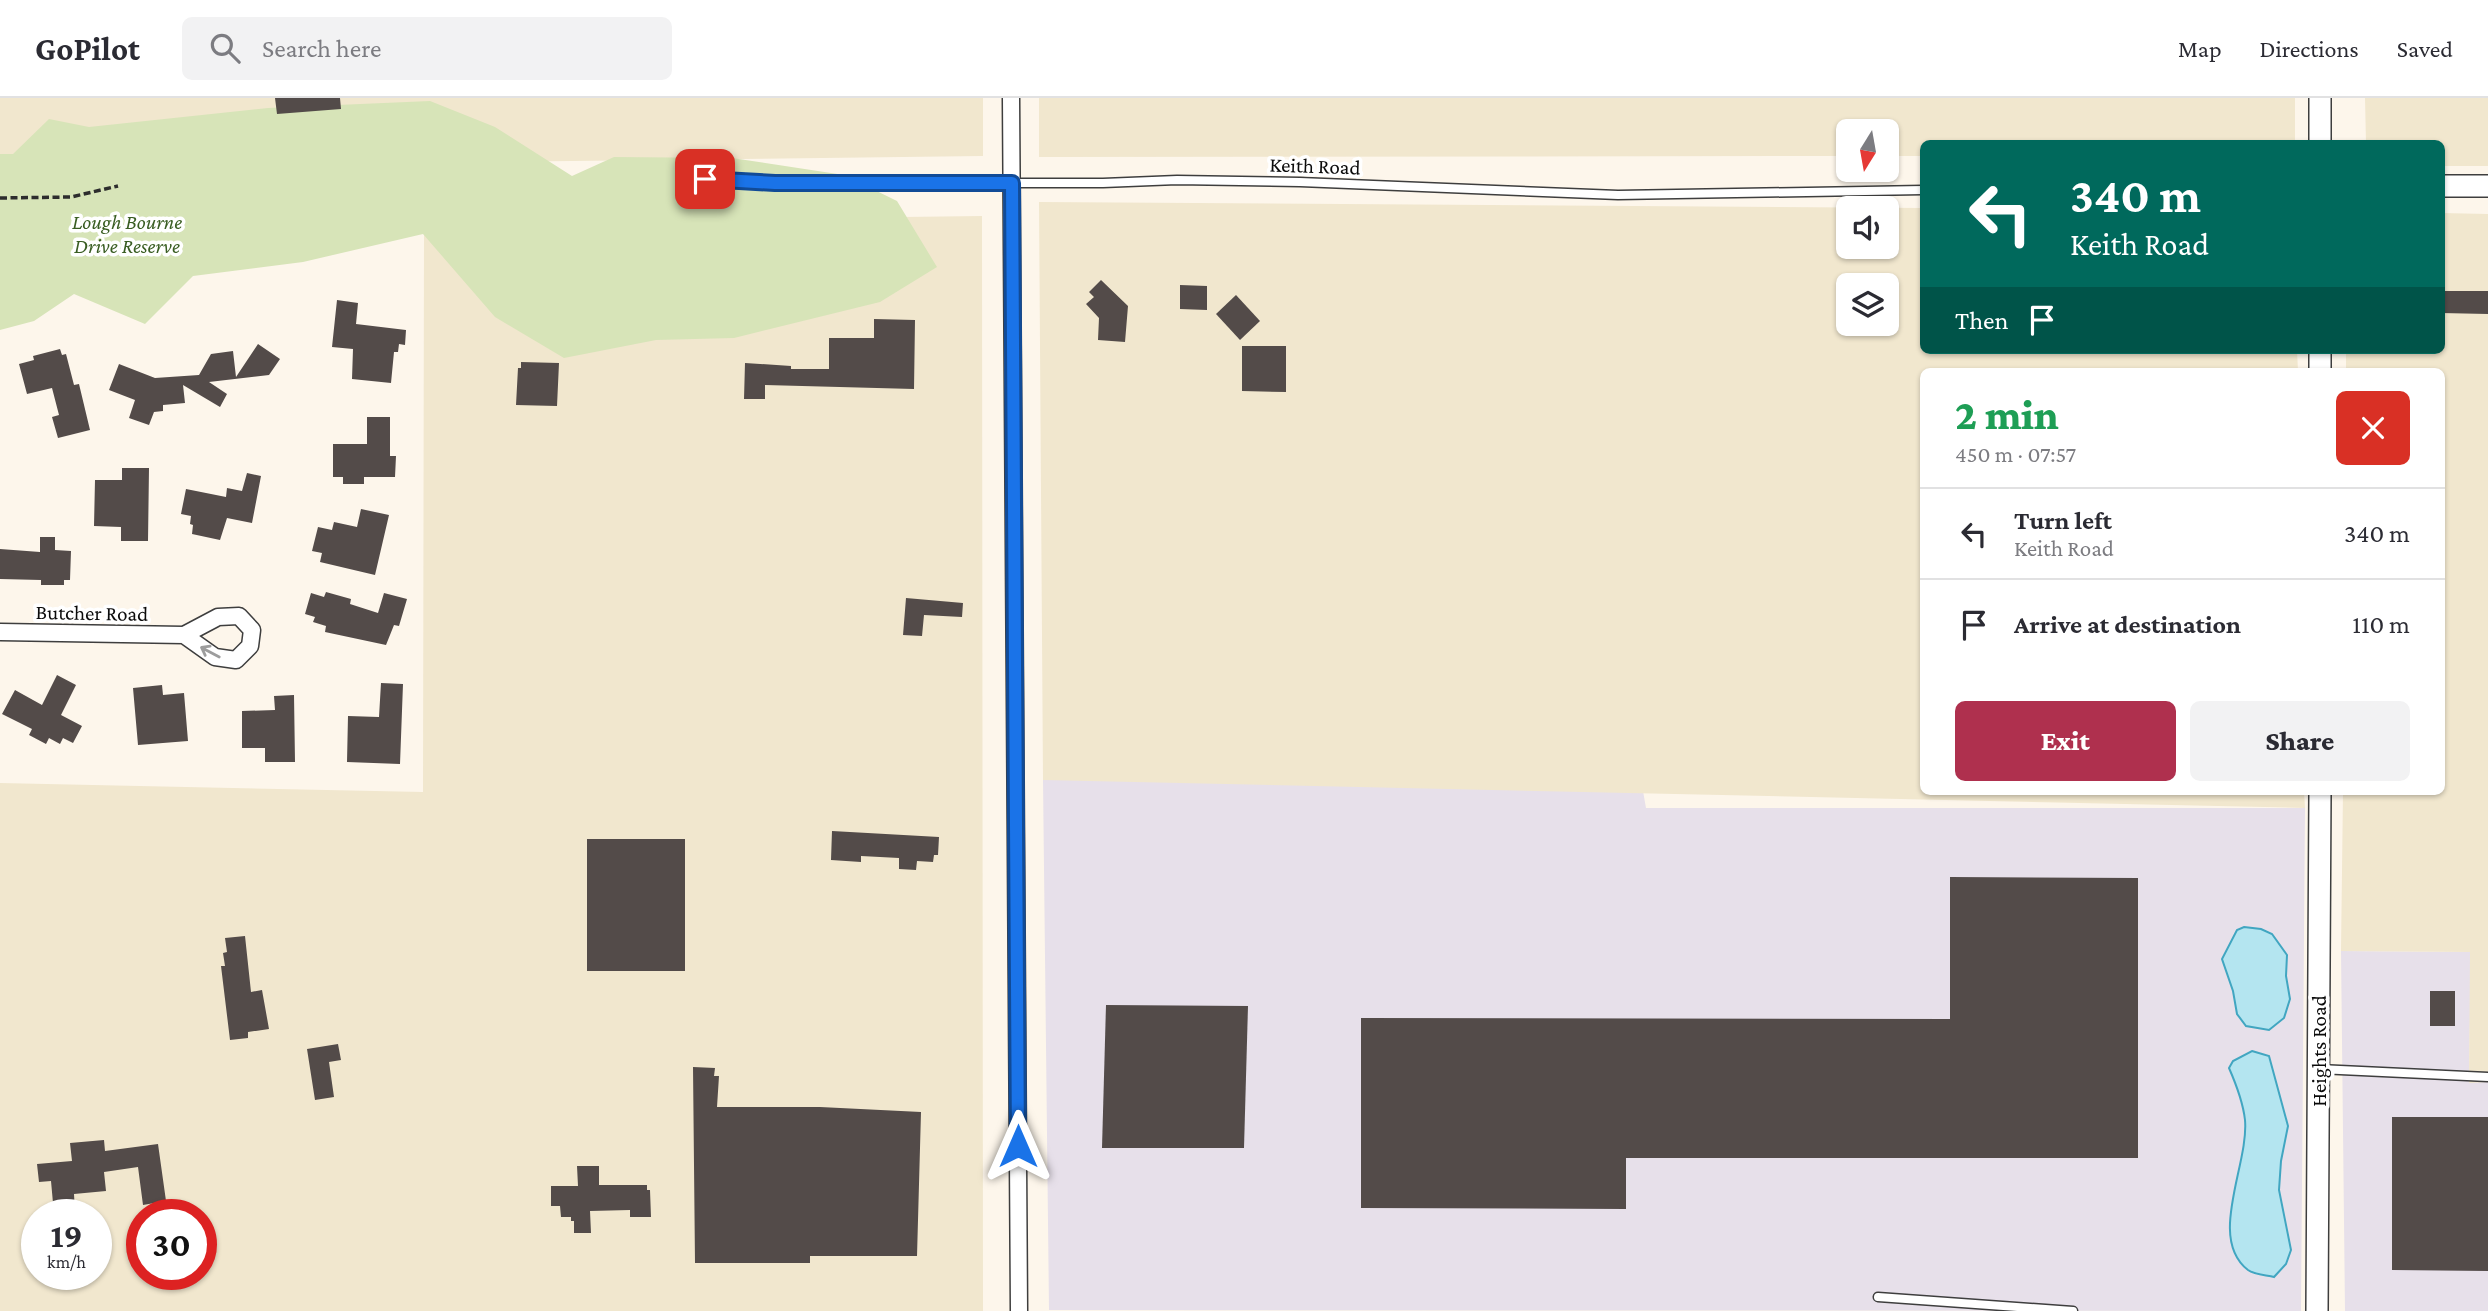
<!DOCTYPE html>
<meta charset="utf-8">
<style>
:root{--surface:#fff;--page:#f2f2f3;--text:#2b2b33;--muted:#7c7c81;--line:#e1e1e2;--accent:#af304e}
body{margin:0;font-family:"Crimson Pro",serif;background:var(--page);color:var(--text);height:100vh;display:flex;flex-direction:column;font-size:26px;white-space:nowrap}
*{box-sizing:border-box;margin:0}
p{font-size:23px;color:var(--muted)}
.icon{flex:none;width:38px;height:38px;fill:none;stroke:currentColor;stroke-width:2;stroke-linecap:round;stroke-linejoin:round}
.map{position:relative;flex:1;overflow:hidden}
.drawer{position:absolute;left:1920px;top:270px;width:525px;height:427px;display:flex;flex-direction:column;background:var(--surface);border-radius:10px;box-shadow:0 2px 5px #0004}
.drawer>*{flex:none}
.hud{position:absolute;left:1920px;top:42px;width:525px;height:214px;border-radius:10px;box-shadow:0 2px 5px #0004;background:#00695c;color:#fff;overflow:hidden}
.needle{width:46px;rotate:191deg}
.tools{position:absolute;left:1836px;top:21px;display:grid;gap:14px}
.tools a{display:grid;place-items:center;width:63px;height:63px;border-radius:10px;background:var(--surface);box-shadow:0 2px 5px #0004;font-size:35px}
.speed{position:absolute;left:21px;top:1101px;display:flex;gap:14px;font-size:35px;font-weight:700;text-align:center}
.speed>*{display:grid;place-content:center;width:91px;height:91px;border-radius:50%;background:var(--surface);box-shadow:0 2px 5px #0004;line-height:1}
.speed small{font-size:18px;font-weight:400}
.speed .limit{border:10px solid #d22;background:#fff;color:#111}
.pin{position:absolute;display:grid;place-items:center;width:60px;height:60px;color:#fff;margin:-30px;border-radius:14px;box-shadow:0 4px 10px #0006}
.me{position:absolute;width:77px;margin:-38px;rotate:0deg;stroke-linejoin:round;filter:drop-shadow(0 0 5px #0008)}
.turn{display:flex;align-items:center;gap:24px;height:147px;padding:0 35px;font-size:32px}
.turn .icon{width:91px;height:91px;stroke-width:2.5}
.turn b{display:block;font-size:49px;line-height:60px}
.then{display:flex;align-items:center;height:66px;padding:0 35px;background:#0003;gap:14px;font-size:26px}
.round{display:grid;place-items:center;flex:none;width:74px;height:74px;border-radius:10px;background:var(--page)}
.head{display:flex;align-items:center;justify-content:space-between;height:119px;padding:0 35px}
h1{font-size:42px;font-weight:800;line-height:52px;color:#1e9e55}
.cta{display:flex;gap:14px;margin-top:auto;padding:14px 35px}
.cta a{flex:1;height:80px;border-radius:10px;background:var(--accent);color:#fff;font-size:28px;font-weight:800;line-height:80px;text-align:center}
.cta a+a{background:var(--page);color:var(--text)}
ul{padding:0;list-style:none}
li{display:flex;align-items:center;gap:21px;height:91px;padding:0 35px;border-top:2px solid var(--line)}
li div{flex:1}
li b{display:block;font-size:26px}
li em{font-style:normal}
header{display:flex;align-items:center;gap:42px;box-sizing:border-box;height:98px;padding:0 35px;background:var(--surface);border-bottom:2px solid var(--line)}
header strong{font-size:33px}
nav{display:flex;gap:38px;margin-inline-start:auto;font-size:24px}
.search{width:490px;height:63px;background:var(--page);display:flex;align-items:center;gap:18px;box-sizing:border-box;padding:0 24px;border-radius:10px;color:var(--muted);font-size:26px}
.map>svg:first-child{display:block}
</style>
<header>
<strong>GoPilot</strong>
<div class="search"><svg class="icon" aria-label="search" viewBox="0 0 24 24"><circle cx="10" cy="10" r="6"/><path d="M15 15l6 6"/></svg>Search here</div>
<nav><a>Map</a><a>Directions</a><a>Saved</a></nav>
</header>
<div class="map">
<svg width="2488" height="1213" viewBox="0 0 2488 1213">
<rect width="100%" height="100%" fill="#fdf6eb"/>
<g fill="#e7e0ea">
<polygon points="1640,676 1646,710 2305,710 2301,1213 1049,1212 1043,682"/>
<polygon points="2341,853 2471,854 2469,984 2488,984 2488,1213 2345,1213"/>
</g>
<g fill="#f1e7ce" fill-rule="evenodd">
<polygon points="0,0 983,0 983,58 417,65 0,56"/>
<polygon points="1039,0 2295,0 2295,45 1923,46 1923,58 1887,58 1886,33 1848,33 1848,58 1039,59"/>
<polygon points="2365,0 2488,0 2488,68 2441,68 2441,46 2366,45"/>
<path d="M1039,104L1923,110V252H2297L2298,273H1923V693H2304L2305,710L1043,682ZM1848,110H1886V149H1848ZM1848,187H1886V226H1848Z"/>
<polygon points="2441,115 2488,116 2488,984 2469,985 2470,854 2341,853 2343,693 2441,693 2441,273 2346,273 2346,252 2441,252"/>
<path d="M982,118L983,1213H0V685L423,694L424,136L502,124ZM37,1116H96V1176H37ZM142,1116H201V1176H142Z"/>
</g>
<polygon fill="#d7e4b8" points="430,3 495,29 572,78 614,59 732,60 844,77 897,103 937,169 880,204 734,240 656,242 564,260 495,219 423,136 303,164 193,178 145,226 74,196 34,223 0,232 0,56 13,56 49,21 89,29 268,10"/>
<g fill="#b4e5f0" stroke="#41a6c1" stroke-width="2">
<polygon points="2244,829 2261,831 2272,836 2287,857 2286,878 2290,901 2284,920 2269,932 2246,928 2237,916 2233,893 2222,861 2237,832"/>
<path d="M2252,953L2269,958L2288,1028L2281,1063L2279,1092L2291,1152L2286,1166L2274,1179C2267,1177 2255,1177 2248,1172C2207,1140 2249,1067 2245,1022C2243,1004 2236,986 2229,970L2233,963Z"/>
</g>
<g fill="#534b49">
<polygon points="275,0 340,0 341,11 277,16"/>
<polygon points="1101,182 1128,208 1125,244 1098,242 1099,220 1086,206 1094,199 1089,194"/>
<polygon points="1180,187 1207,188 1207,212 1180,211"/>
<polygon points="2441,193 2488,193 2488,216 2441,215"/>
<polygon points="1236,197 1260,223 1240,242 1216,216"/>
<polygon points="337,202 358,205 356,226 406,232 405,247 399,246 398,254 394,254 391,285 352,281 353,251 332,249"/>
<polygon points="874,221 915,222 914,291 765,287 765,301 744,301 745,265 791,268 791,271 829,271 829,240 874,240"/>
<polygon points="258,246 280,261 269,277 209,284 227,296 220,309 183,287 185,305 163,307 163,313 154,314 149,327 129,320 135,302 109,292 119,266 155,280 199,277 211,256 233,253 236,279"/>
<polygon points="1242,248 1286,248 1286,294 1242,293"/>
<polygon points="60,251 62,257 66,256 74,287 79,286 90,332 58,340 52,319 59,317 52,290 27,296 19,266 34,262 33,258"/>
<polygon points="521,264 559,265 557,308 516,307 518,270 521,270"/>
<polygon points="367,319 390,319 390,358 396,358 395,379 364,379 364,386 343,386 343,379 333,379 333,346 367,346"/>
<polygon points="122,370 149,370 148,443 121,443 121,429 94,428 95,382 122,382"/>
<polygon points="247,375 261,378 252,425 227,420 220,442 192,436 193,427 190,426 191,418 181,416 186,391 226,399 227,390 242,393"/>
<polygon points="361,411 389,417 375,477 320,464 322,455 312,453 318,429 332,432 334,424 357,429"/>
<polygon points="40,439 55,439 55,452 71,453 70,482 64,482 64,487 41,487 41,482 0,481 0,451 40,454"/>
<polygon points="326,494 351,501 350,506 378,515 384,495 407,501 399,528 394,527 386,547 325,534 326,528 313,524 315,519 305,516 311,495 324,499"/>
<polygon points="906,500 963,505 962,519 924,517 922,538 903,537"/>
<polygon points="57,577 76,587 61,617 82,628 73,645 63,640 60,646 49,640 46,646 29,637 32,631 2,616 15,592 42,607"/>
<polygon points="381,585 403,586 400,666 347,664 348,618 379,619"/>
<polygon points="162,587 163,597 184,595 188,643 138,647 133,590"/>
<polygon points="294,597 295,664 265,664 265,650 242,650 242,613 275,612 274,598"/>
<polygon points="832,733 939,739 938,757 934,757 933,764 917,763 916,772 899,771 899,760 861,758 861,764 831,762"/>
<rect x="587" y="741" width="98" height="132"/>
<polygon points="1950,779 2138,780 2138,1060 1626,1060 1626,1111 1361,1110 1361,920 1950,921"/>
<polygon points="245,838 251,894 262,892 269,931 248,934 248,940 230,942 221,868 225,868 223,855 227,854 225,840"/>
<rect x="2430" y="893" width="25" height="35"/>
<polygon points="1106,907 1248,908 1244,1050 1102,1050"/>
<polygon points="338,946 341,962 329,964 334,999 315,1002 307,951"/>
<polygon points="693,969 715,970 714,978 719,978 717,1009 820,1009 921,1014 917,1158 810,1158 810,1165 695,1165"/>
<polygon points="2392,1019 2488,1019 2488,1173 2392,1172"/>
<polygon points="104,1042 105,1053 158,1046 166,1103 143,1107 138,1069 104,1074 106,1093 74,1096 75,1115 54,1116 51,1083 39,1084 37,1066 72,1063 70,1045"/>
<polygon points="577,1068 599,1068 599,1087 647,1087 647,1092 650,1092 651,1119 630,1119 630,1112 590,1113 591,1135 574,1135 574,1123 571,1123 571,1119 561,1119 560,1108 551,1108 551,1088 578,1088"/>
</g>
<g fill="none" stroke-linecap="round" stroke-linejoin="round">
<defs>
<g id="service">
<polyline points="705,81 775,85 1103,85 1177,82 1300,84 1618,97 1923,92"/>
<polyline points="2319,971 2488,979"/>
<polyline points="1878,1199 2073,1213"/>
</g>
<g id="minor">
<polyline points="1011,0 1019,1213"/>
<polyline points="0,534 184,537 218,519 239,518 252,532 250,548 236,562 215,559 184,537"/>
</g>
<g id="tertiary">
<polyline points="2320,0 2320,46"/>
<polyline points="2441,88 2488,88"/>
<polyline points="2320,273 2320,252"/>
<polyline points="2317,1213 2320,693"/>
</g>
</defs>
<use href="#service" stroke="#3e3e3e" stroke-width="11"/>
<use href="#minor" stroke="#3e3e3e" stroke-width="19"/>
<use href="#tertiary" stroke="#3e3e3e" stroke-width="24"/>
<polyline stroke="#2d2d2d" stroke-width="3.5" stroke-dasharray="7 3.5" stroke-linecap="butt" points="0,100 71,99 118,88"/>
<use href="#service" stroke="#fff" stroke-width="8"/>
<use href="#minor" stroke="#fff" stroke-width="16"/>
<use href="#tertiary" stroke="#fff" stroke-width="21"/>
</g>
<defs><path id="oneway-shaft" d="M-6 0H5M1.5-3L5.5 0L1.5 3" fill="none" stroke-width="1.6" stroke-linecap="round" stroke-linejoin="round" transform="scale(1.75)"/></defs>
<use stroke="#9d9d9d" href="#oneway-shaft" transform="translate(210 554) rotate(-152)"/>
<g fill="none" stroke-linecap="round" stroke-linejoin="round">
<defs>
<polyline id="route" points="705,81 775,85 1012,85 1018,1048"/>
</defs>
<use href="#route" stroke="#114b97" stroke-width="18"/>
<use href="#route" stroke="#1a73e8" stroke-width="12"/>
</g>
<g text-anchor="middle" stroke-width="7" stroke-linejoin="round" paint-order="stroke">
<g font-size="21" fill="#0b0b0b" stroke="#fff">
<text transform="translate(1315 68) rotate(2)" y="7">Keith Road</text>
<text transform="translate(92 515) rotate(1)" y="7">Butcher Road</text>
<text transform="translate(2319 953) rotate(-90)" y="7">Heights Road</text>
</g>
<g font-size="21" font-style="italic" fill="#395d22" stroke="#fff">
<text x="127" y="131">Lough Bourne<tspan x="127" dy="24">Drive Reserve</tspan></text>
</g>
</g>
</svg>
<div class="tools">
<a><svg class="needle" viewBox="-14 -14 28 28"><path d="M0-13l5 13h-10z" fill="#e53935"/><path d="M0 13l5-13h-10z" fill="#7c7c81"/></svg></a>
<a><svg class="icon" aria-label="sound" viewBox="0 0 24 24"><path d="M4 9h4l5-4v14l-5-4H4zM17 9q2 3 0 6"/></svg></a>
<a><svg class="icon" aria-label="layers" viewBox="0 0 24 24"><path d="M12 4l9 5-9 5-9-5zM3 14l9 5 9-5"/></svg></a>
</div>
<div class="speed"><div>19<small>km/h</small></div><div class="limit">30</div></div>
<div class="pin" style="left:705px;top:81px;background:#d93025"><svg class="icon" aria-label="arrive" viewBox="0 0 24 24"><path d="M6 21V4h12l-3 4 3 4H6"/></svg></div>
<svg class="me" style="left:1018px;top:1048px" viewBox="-20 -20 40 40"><path d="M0-17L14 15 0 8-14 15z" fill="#1a73e8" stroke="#fff" stroke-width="4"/></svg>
<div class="hud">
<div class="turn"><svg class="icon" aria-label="left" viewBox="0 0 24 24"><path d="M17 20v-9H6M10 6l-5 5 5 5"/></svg><div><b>340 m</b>Keith Road</div></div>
<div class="then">Then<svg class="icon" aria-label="arrive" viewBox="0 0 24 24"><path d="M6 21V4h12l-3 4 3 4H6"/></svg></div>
</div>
<section class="drawer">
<div class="head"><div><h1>2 min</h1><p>450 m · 07:57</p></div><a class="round" style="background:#d93025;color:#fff"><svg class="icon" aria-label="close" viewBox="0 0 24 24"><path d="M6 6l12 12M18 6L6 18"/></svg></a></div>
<ul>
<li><svg class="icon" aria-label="left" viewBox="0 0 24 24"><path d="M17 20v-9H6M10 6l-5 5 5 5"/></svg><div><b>Turn left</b><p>Keith Road</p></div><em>340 m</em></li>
<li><svg class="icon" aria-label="arrive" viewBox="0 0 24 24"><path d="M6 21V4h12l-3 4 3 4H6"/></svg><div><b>Arrive at destination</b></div><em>110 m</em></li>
</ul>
<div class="cta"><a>Exit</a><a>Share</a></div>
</section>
</div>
